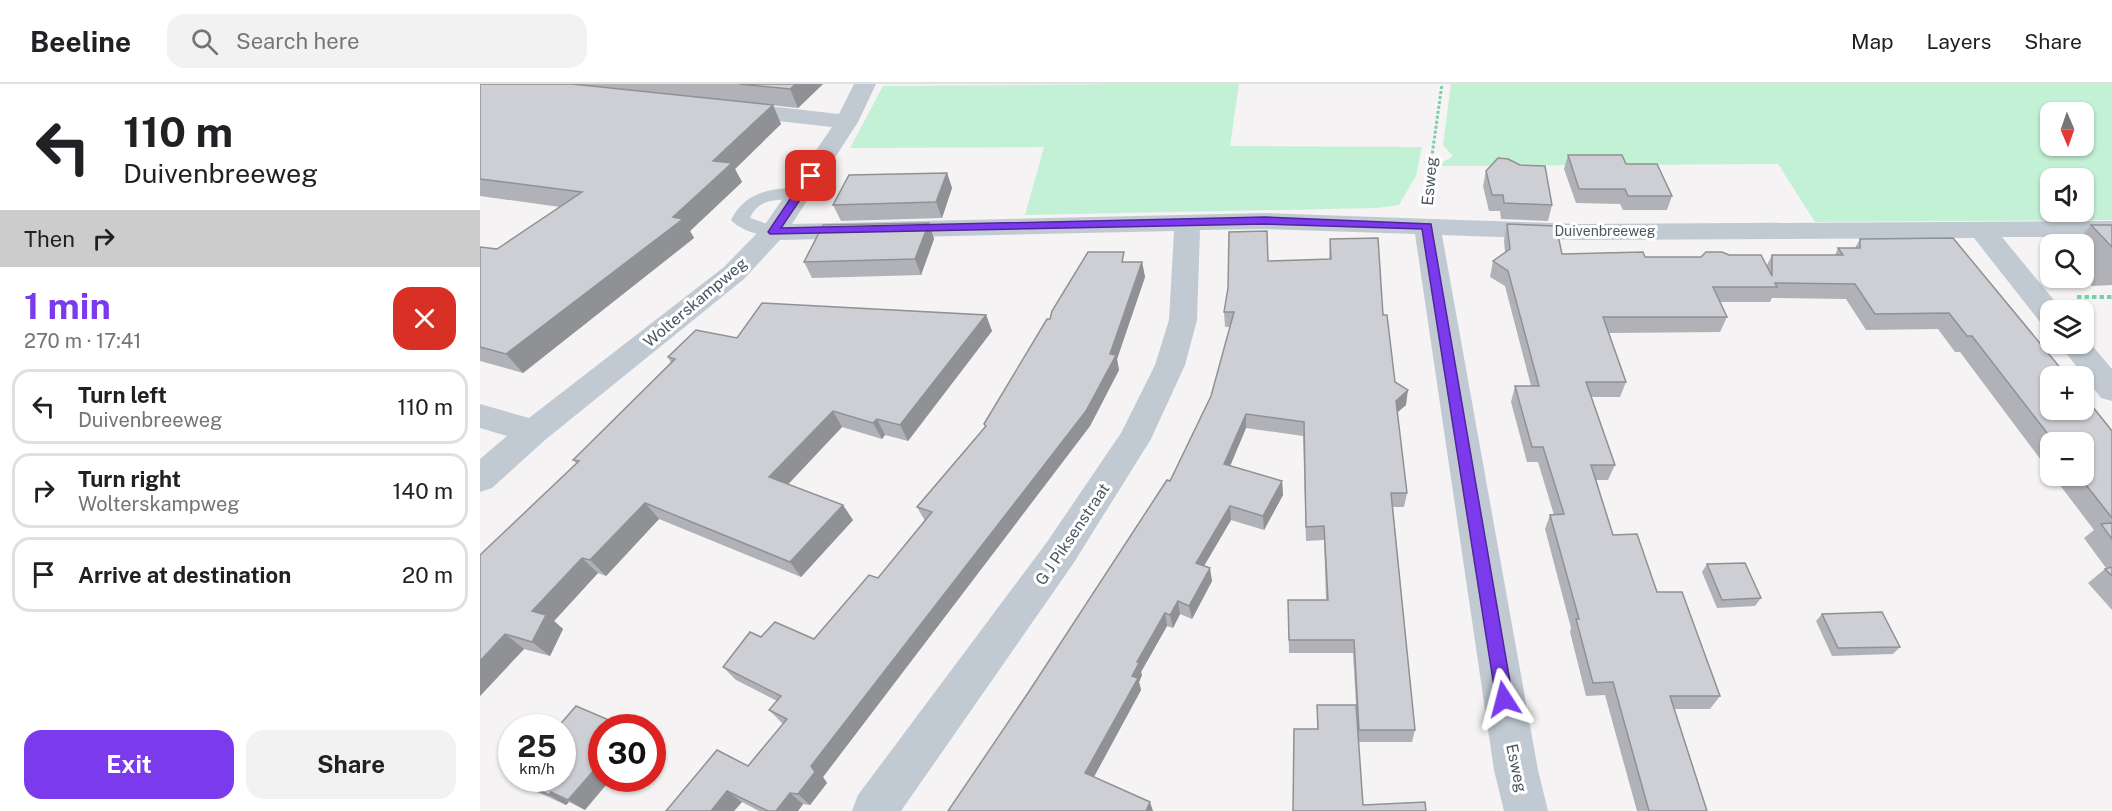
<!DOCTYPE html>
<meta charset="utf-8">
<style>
:root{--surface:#fff;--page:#f2f2f2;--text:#202124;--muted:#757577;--line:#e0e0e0;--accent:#7c3aed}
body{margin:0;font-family:"Public Sans",sans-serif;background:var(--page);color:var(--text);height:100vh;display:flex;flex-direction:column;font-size:22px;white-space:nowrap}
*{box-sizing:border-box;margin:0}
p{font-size:20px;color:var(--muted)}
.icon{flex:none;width:33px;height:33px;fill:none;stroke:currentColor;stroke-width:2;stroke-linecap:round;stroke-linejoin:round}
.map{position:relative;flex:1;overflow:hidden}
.sheet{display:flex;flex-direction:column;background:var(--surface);width:480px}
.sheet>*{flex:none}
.top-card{background:#fff;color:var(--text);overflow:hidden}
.needle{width:39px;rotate:178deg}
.tools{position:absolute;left:1560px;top:18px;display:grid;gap:12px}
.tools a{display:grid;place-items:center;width:54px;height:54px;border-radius:12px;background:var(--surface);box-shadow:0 2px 4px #0004;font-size:30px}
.speed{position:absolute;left:18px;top:630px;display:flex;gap:12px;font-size:30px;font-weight:700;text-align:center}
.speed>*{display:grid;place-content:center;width:78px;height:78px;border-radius:50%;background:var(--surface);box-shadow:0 2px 4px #0004;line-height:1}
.speed small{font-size:15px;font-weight:400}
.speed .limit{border:9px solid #d22;background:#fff;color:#111}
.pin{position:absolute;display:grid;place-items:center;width:51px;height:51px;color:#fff;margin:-26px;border-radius:12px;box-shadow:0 3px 9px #0006}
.me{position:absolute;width:66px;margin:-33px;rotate:351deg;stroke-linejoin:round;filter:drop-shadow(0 0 4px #0008)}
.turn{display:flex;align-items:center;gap:21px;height:126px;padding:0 24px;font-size:27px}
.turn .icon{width:78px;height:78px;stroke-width:2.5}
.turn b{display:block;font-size:42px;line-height:51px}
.then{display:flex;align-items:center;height:57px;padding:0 24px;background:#0003;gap:12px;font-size:22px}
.round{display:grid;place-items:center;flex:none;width:63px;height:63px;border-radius:18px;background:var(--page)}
.summary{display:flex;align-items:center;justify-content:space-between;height:102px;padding:0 24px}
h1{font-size:36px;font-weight:700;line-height:45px;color:var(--accent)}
.action{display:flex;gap:12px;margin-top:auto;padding:12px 24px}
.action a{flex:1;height:69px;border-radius:18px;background:var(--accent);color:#fff;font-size:24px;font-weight:700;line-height:69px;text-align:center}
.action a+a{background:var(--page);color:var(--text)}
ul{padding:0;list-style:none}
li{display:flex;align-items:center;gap:18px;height:75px;margin:0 12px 9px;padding:0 12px;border:3px solid var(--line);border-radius:18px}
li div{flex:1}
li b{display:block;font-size:22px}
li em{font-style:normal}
header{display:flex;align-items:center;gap:36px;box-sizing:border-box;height:84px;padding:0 30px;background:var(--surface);border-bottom:2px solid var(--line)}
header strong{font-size:28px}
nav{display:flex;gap:33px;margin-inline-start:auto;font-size:21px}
.search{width:420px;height:54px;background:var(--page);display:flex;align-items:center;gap:15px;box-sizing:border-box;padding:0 21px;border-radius:18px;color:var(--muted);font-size:22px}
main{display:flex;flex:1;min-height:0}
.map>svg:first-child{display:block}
</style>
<header>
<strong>Beeline</strong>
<div class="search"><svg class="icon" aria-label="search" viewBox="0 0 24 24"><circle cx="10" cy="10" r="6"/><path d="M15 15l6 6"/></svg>Search here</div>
<nav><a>Map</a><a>Layers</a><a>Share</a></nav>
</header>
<main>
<section class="sheet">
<div class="top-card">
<div class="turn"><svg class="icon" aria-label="left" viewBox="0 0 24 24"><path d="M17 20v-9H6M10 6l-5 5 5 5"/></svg><div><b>110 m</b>Duivenbreeweg</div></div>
<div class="then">Then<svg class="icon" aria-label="right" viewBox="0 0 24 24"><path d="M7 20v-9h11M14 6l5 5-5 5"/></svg></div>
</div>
<div class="summary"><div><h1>1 min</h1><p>270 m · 17:41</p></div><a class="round" style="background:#d93025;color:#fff"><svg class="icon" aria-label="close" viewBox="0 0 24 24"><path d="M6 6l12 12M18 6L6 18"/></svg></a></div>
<ul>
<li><svg class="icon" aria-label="left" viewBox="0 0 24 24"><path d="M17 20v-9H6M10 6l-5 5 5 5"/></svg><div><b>Turn left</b><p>Duivenbreeweg</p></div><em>110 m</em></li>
<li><svg class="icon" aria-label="right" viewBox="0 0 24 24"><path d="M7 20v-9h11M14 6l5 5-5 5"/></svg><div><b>Turn right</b><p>Wolterskampweg</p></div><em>140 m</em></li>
<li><svg class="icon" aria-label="arrive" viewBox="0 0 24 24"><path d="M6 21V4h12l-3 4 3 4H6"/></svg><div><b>Arrive at destination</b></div><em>20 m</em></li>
</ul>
<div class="action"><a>Exit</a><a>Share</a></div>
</section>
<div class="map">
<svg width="1632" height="727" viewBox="0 0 1632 727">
<rect width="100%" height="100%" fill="#f5f3f3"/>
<g fill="#c3f1d5" fill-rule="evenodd">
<polygon points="658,0 759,0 750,62 942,63 936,92 919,121 897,124 545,131 564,63 370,64 403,2"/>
<path d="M971,0H1632V136L1335,138L1298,80L957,82L973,72L963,61ZM1570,28H1604V62H1570ZM1570,94H1604V128H1570Z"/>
</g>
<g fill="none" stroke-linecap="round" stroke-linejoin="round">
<polyline stroke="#7ad0a6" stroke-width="3" stroke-dasharray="3 2" stroke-linecap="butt" points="946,114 962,0"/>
<polyline stroke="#7ad0a6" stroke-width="4" stroke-dasharray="4.5 3" stroke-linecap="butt" points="1597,213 1632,213"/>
<path fill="#c1cad2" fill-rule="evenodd" d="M311,104L326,105L329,109L326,113C305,118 280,110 270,134L299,144L302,148L299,152C287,155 259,146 251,136C263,111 285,105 311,104Z"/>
<g fill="#c1cad2" fill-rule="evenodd">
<polygon points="374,0 396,0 378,38 312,140 785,129 1099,140 1632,137 1632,153 1522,153 1582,226 1570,226 1570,240 1560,238 1494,154 1099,156 962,151 1058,686 1068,727 1024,727 1014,686 935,150 785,145 720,146 717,236 705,281 671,355 593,480 421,727 372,727 378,711 567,458 641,349 675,281 689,236 694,147 300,156 264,195 65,356 12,404 0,408 0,375 27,352 0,344 0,320 49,334 244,183 284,142 352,43 252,32 244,30 241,25 244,20 252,18 359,30"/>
<polygon points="1605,253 1632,285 1632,317 1621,314 1579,260 1604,260"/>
</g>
</g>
<g fill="#b0b2b7">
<polygon points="0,0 293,21 301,40 255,85 262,98 210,147 214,154 43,289 0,277 0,163 17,165 80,123 0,112"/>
<polygon points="93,0 343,0 318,24"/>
<polygon points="1088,71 1146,80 1192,112 1187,126 1143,126 1140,120 1096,119 1084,85"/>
<polygon points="1006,87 1072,121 1068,137 1021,135 1020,127 1009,127 1003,102"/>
<polygon points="467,89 472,104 462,134 361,137 353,121"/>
<polygon points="449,139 454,155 441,191 332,194 324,178"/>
<polygon points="1027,140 1082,170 1165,173 1221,173 1249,171 1287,181 1292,171 1355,171 1358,164 1375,164 1380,155 1632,347 1632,526 1608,499 1626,484 1604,454 1614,446 1573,392 1604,392 1604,358 1570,358 1570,388 1480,268 1475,268 1458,245 1386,246 1366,215 1292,214 1290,218 1240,218 1247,233 1240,248 1129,249 1146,298 1140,313 1111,313 1135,381 1128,396 1116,396 1133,451 1177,508 1240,612 1230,625 1194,625 1227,727 1157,727 1125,611 1106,612 1090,548 1091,544 1065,445 1070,431 1074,431 1058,378 1047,378 1031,318 1035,302 1051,302 1025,202 1010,193 1013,177 1025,169 1024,156"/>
<polygon points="1611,141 1632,141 1632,201 1612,202 1604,192 1604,160 1595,160"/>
<polygon points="850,155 903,231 915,298 926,321 917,329 927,409 924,423 913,423 935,646 932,658 879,658 813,727 837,645 837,621 876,621 873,569 809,569 808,516 846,516 844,456 826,457 823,352 766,344 750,382 802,397 803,411 784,446 751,436 724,482 732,497 712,535 700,530 693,544 687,542 661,588 662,591 659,598 661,606 614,693 468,727 690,397 731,312 750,243 745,243 744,228 788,177 849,175"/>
<polygon points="646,178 662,178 665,193 637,275 639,286 610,342 343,693 347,699 330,721 323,720 318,727 279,727 262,718 254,727 186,727 268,682 303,640 289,626 297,617 256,596 243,583 281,553 334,555 398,494 445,437 437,423 505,343 504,340 570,235"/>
<polygon points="506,231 512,247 428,357 405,351 402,355 362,343 308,400 373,436 321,493 179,435 126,492 118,489 74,537 83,545 70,572 44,565 0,612 96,379 93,376 191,279 188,273 257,254"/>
<polygon points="1227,480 1281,514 1275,522 1237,524 1222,488"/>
<polygon points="1342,530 1420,563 1413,570 1352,572 1336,537"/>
<polygon points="32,694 82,694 105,726 89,718 86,721 48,704"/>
</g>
<g fill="#909195">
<polygon points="316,0 343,0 318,24 310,5"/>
<polygon points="293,21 301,40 255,85 262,98 210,147 214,154 43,289 26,270 193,133 233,77"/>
<polygon points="467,89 472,104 462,134 456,118"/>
<polygon points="449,139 454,155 441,191 435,175"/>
<polygon points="662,178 665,193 637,275 639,286 610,342 343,693 347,699 330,721 318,710 331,682 630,270"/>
<polygon points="506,231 512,247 428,357 420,341"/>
<polygon points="928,306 926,321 914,331 916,317"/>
<polygon points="353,327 362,343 300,409 289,393"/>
<polygon points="766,330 766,344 745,394 744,380"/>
<polygon points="397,335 405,351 402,355 393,339"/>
<polygon points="802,397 803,411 784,446 783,432"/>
<polygon points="165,419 179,435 126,492 110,476"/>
<polygon points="363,421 373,436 321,493 310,478"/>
<polygon points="750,422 751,436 718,492 716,479"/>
<polygon points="102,474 118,489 74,537 83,545 70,572 52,558 52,527"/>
<polygon points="730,484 732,497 712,535 709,522"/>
<polygon points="698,517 700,530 693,544 690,531"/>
<polygon points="685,529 687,542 661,588 662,591 659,598 661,606 610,700 605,689 652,592 657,578"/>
<polygon points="25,550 44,565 0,612 0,577"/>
<polygon points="136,639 143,644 132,644"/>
<polygon points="122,677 122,694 132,694 105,726 88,716"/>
<polygon points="247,707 262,718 254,727 231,727"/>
<polygon points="71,708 89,718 86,721 69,711"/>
<polygon points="310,709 323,720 318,727 296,727"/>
<polygon points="670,718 673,727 666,727"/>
</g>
<g fill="#cdcfd5" stroke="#909195" stroke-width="1.5">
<polygon points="0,0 92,0 293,21 233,77 252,79 193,133 203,135 26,270 0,263 0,163 17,165 102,108 0,95"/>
<polygon points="259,0 316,0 310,5"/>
<polygon points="1088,71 1142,71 1146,80 1177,80 1192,112 1148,112 1145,105 1099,105"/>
<polygon points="1018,74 1028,75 1040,81 1065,82 1072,121 1024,119 1023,111 1012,111 1006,87"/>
<polygon points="467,89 456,118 353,121 369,91"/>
<polygon points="449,139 435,175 324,178 343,141"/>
<polygon points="1027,140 1076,142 1082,170 1163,168 1165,173 1221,173 1226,168 1242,168 1249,171 1281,171 1292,192 1292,171 1363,171 1358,164 1380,164 1380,155 1473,154 1587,292 1570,292 1570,326 1604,326 1604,312 1632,347 1632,434 1599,392 1604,392 1604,358 1574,358 1492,252 1487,252 1469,229 1395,230 1375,200 1295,199 1297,203 1233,203 1247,233 1123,233 1146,298 1106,298 1135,381 1111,381 1133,451 1157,450 1177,508 1202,508 1240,612 1190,612 1227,727 1169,727 1133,598 1113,599 1096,535 1099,535 1070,431 1084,430 1063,363 1052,363 1035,302 1059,302 1028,187 1013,177 1030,165"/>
<polygon points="1611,141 1632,141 1632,163"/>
<polygon points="787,147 788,177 851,175 850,155 898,154 903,231 907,231 915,298 928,306 916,317 927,409 911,409 935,646 879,646 874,556 809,556 808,516 848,516 844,442 826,443 824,338 766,330 744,380 802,397 783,432 750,422 716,479 730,484 709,522 698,517 690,531 685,529 657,578 659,579 652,592 658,594 605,689 670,718 666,727 468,727 548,609 687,396 690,397 731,312 754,228 744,228 748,204 749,148"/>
<polygon points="608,168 644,168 642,178 662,178 630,270 636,271 606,327 331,682 335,688 318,710 310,709 296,727 288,727 247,707 231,727 186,727 237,666 268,682 307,635 289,626 301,612 243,583 270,548 281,553 295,538 334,555 389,491 398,494 452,428 437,423 506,342 504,340 567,235 570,235 572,227"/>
<polygon points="282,219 506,231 420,341 397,335 393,339 353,327 289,393 363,421 310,478 165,419 110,476 102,474 52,527 66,531 52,558 25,550 0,577 0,471 99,377 93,376 195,275 188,273 216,246 257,254"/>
<polygon points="1632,439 1632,455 1621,440"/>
<polygon points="1265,479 1281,514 1242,516 1227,480"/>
<polygon points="1632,483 1632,492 1625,485"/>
<polygon points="1402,528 1420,563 1358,564 1342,530"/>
<polygon points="837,621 876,621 883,721 945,718 946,727 813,727 814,645 838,645"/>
<polygon points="96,622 136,639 132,644 122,644 122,677 88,716 71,708 69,711 33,694 82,694 82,644 77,644"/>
</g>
<polygon fill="#7c3aed" stroke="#51269a" stroke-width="1.5" points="331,89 336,92 301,144 785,133 951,140 1033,615 1030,621 1024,623 1018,621 1016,615 942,145 785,140 290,150 288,148 327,90"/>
<g text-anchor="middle" stroke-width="6" stroke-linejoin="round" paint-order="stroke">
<g font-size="14" fill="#4a5661" stroke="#fff">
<text x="1125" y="152">Duivenbreeweg</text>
</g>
<g font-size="16" fill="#4a5661" stroke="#fff">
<text transform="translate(949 97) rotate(-85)" y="6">Esweg</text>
<text transform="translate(215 218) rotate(-40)" y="6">Wolterskampweg</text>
<text transform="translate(592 450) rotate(-56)" y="6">G J Piksenstraat</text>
<text transform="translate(1037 684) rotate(78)" y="6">Esweg</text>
</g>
</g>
</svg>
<div class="tools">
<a><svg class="needle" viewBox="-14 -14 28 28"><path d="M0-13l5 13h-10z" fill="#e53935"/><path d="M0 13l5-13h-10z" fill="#757577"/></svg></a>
<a><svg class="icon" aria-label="sound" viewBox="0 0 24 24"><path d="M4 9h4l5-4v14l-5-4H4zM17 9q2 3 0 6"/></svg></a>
<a><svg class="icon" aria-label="search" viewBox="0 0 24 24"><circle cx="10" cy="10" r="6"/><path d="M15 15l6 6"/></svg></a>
<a><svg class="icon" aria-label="layers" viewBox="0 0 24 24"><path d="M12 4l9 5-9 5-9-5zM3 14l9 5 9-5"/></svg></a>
<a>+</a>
<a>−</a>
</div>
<div class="speed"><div>25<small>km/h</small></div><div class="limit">30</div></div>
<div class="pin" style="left:331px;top:92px;background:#d93025"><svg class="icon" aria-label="arrive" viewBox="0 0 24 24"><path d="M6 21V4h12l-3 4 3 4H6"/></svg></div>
<svg class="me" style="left:1024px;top:615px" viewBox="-20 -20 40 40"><path d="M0-17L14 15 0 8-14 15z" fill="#7c3aed" stroke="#fff" stroke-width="4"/></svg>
</div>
</main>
